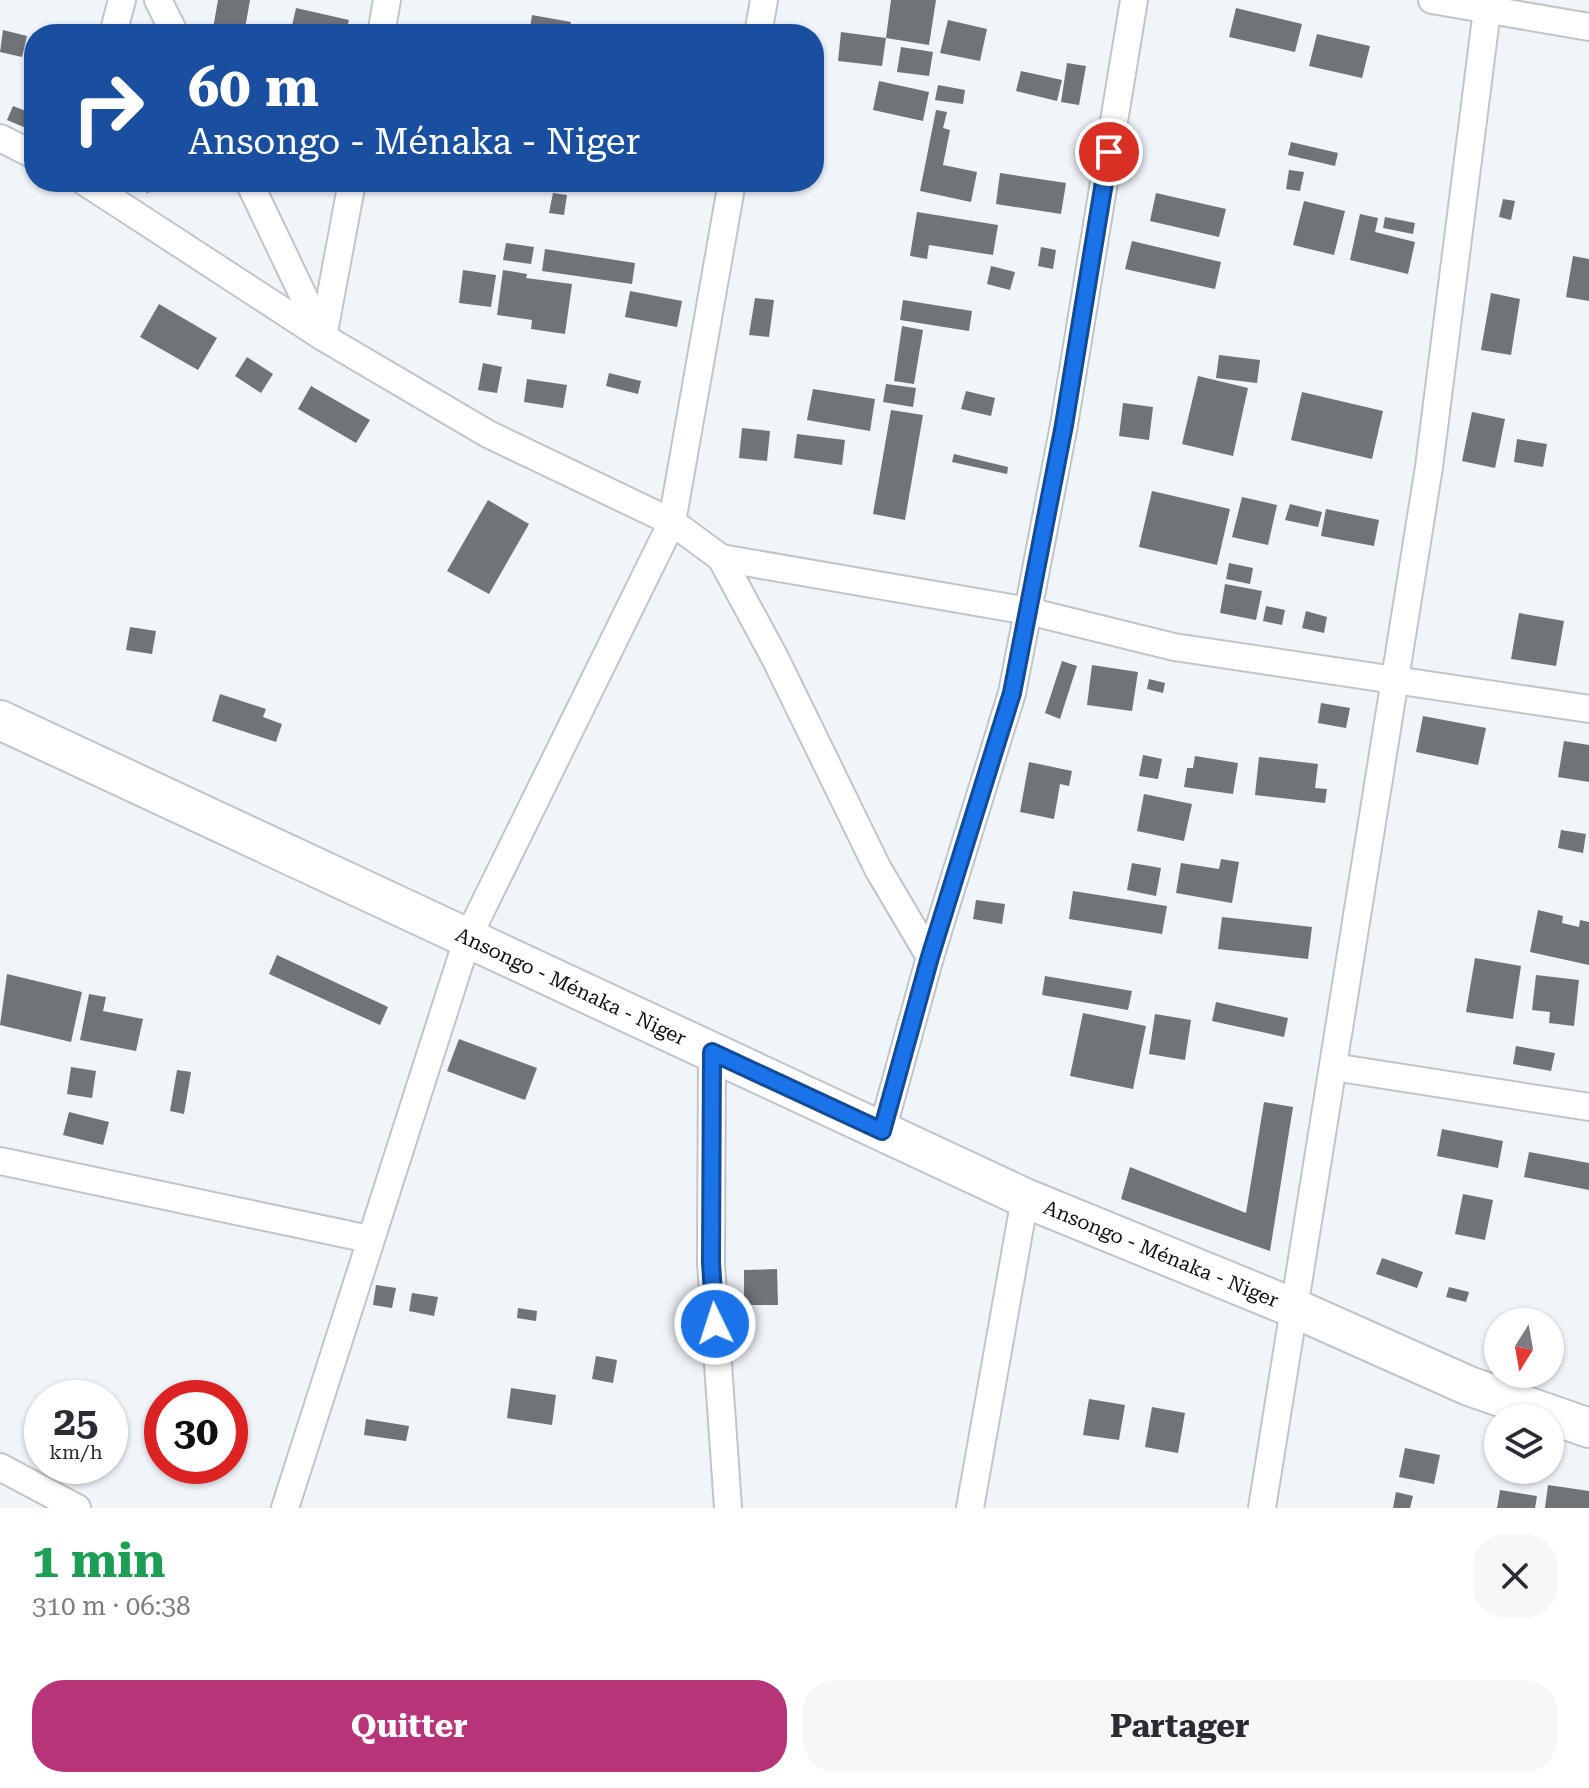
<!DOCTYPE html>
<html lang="fr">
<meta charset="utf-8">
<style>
:root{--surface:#fff;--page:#f7f7f7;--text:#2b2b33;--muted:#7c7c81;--accent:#b83479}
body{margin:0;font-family:"Roboto Serif",serif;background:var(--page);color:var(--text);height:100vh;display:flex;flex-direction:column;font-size:30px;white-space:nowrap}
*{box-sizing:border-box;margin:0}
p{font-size:26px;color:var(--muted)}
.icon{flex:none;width:44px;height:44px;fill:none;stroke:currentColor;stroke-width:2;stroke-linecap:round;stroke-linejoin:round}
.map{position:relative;height:1508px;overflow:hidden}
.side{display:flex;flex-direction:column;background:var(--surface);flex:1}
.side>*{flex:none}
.banner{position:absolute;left:24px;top:24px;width:800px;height:168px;border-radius:32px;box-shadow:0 2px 6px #0004;background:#1a4fa0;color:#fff;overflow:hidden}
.needle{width:52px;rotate:191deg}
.fabs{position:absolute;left:1484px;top:1308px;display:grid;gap:16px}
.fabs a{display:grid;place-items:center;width:80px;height:80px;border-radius:50%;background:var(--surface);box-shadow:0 2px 6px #0004;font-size:40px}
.speed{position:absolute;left:24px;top:1380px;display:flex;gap:16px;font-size:40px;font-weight:700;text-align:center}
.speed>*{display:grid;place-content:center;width:104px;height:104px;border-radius:50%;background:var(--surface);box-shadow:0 2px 6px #0004;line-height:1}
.speed small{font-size:20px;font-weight:400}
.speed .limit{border:12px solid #d22;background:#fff;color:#111}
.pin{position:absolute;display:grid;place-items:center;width:68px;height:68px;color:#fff;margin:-34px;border:4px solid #fff;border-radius:50%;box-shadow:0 2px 8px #0007}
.me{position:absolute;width:88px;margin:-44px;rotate:356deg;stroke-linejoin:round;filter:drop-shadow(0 0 6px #0008)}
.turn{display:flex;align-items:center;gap:28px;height:168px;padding:0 32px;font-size:36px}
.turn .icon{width:104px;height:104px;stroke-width:2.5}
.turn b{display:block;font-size:56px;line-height:68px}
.round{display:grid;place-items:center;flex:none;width:84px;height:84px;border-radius:32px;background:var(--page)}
.head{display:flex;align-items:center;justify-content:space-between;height:136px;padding:0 32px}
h1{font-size:48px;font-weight:700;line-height:60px;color:#1e9e55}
.cta{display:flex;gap:16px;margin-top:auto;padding:16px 32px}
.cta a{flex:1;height:92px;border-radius:32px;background:var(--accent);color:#fff;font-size:32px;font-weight:700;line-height:92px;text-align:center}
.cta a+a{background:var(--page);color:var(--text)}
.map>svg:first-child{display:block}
</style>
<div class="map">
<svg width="1589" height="1508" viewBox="0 0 1589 1508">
<rect width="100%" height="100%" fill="#f0f5fa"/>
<g fill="#707478">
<polygon points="218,0 250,0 244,34 212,34"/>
<polygon points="891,0 936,0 929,45 886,38"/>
<polygon points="296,8 349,20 345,34 290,34"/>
<polygon points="1236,8 1302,24 1295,52 1229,37"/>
<polygon points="532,15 571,22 569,34 529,34"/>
<polygon points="948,20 987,29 980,61 940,53"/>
<polygon points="54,27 83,32 83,34 53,34"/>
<polygon points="3,30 27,36 22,57 0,52"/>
<polygon points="841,32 886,38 882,66 838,61"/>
<polygon points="1317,34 1370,46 1362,78 1309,66"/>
<polygon points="901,47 933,52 929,76 897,72"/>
<polygon points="1067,63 1086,66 1079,105 1061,102"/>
<polygon points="1021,71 1062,80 1057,101 1016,91"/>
<polygon points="879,81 929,92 923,121 873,110"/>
<polygon points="938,85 965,90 963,104 935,100"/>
<polygon points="13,106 34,114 33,131 7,120"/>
<polygon points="936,110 947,112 943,128 950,130 943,165 977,172 971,202 920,191"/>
<polygon points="1291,142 1338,153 1335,166 1288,155"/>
<polygon points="1289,170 1304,172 1300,191 1286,189"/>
<polygon points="1000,173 1066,183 1061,214 996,204"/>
<polygon points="123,182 153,182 148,193"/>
<polygon points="553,193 567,195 564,215 549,213"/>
<polygon points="1156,193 1226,209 1219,237 1150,221"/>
<polygon points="1503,199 1515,201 1511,220 1499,217"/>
<polygon points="1304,201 1345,211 1334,255 1293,245"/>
<polygon points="917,212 998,225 993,255 929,245 927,259 910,256"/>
<polygon points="1360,214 1378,218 1375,232 1415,242 1408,274 1350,260"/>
<polygon points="1385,217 1415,223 1413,234 1383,228"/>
<polygon points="1132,241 1221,262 1215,289 1125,269"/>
<polygon points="506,243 534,247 531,264 503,260"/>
<polygon points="1041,247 1056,250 1053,269 1038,266"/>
<polygon points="545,249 635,263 632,284 542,271"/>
<polygon points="1573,256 1589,259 1589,301 1566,297"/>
<polygon points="991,266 1015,272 1010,290 987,284"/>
<polygon points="463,270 496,275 491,307 459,303"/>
<polygon points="503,270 527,274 526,278 572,284 565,334 531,329 532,320 497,315"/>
<polygon points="630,291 682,301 677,327 625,317"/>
<polygon points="1491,293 1520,299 1511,355 1481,350"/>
<polygon points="755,298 774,300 769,337 749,335"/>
<polygon points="903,300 972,311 969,331 900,320"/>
<polygon points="159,304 217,338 198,370 140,337"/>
<polygon points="902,326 923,330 914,384 894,381"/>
<polygon points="1219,355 1260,360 1257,383 1216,378"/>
<polygon points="247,357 273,374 261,393 235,376"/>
<polygon points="483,363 502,367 497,393 478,390"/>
<polygon points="609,373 641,381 638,394 606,386"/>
<polygon points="1198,376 1248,388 1233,456 1182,444"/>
<polygon points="527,379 567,385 563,408 524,402"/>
<polygon points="886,384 916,388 913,407 883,402"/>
<polygon points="311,386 370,420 356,443 298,409"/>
<polygon points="813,389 875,399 870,431 807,420"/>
<polygon points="966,391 995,398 991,416 961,409"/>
<polygon points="1302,392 1383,411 1372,459 1291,440"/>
<polygon points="1123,403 1153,407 1149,440 1119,436"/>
<polygon points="891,410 923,415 905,520 873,514"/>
<polygon points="1472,412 1505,419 1495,468 1462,461"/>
<polygon points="742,428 770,431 767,461 739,458"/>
<polygon points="797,434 845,440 842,465 794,458"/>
<polygon points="1517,439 1547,444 1543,467 1514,462"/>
<polygon points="954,454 1008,467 1007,474 952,462"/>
<polygon points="1152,491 1230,509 1217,565 1139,547"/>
<polygon points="1242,497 1277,505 1268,545 1232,537"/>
<polygon points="488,500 529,524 489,594 447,571"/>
<polygon points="1290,504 1322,512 1318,527 1285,520"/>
<polygon points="1326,509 1379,520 1374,546 1321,536"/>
<polygon points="1229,563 1253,568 1250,584 1226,579"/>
<polygon points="1225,584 1262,591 1256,620 1220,613"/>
<polygon points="1266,606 1285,610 1282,625 1263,621"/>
<polygon points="1306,611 1327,617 1324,633 1302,628"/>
<polygon points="1519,613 1564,621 1556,666 1511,659"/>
<polygon points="130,627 156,631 152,654 126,650"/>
<polygon points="1062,661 1077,666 1060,719 1045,713"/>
<polygon points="1092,665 1138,672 1132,711 1087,705"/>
<polygon points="1149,679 1165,683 1163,693 1147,689"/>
<polygon points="220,694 266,709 263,717 282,724 276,742 212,721"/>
<polygon points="1321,703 1350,708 1346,728 1318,723"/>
<polygon points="1423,716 1486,728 1478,765 1416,752"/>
<polygon points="1564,741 1589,745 1589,782 1558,777"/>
<polygon points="1143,755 1162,759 1158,779 1139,776"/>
<polygon points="1195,756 1238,763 1233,794 1184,787 1187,768 1193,768"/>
<polygon points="1259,757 1318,764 1315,788 1327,789 1325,803 1255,795"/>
<polygon points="1029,762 1072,771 1069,786 1060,784 1054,819 1020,812"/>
<polygon points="1144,794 1192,804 1184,841 1137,831"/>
<polygon points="1561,830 1586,834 1583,853 1558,848"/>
<polygon points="1221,859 1239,862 1232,903 1176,893 1181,863 1219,869"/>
<polygon points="1132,863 1161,868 1156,896 1127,890"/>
<polygon points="1073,891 1167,906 1162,934 1069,919"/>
<polygon points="976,900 1005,904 1002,924 973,919"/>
<polygon points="1538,910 1563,916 1562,923 1579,927 1580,920 1589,922 1589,965 1530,952"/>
<polygon points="1222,917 1312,927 1308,959 1218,949"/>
<polygon points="277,955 388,1007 380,1025 269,974"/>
<polygon points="1475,958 1521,966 1513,1019 1466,1012"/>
<polygon points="7,974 82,992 71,1042 0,1025"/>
<polygon points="1536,975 1579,980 1574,1026 1549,1023 1550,1012 1532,1010"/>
<polygon points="1045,976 1132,991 1128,1010 1042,995"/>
<polygon points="89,994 106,997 103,1011 143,1019 136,1051 80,1040"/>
<polygon points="1216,1002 1288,1018 1284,1037 1212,1021"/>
<polygon points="1083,1013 1146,1026 1133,1089 1070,1076"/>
<polygon points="1155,1014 1191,1020 1185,1060 1149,1054"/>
<polygon points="459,1039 537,1068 525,1100 447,1071"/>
<polygon points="1516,1046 1555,1053 1551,1071 1513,1064"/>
<polygon points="71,1067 96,1071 92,1098 67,1094"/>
<polygon points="177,1070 191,1072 184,1114 170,1111"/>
<polygon points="1264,1102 1293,1107 1270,1251 1121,1199 1130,1167 1246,1213"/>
<polygon points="69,1112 109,1122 103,1145 63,1135"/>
<polygon points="1442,1129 1503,1141 1498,1168 1437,1156"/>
<polygon points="1529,1152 1589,1163 1589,1190 1524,1177"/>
<polygon points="1463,1194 1493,1200 1485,1240 1455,1234"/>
<polygon points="1382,1258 1423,1272 1417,1288 1376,1274"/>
<polygon points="777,1269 778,1305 744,1305 744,1270"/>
<polygon points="376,1285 396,1288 392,1308 373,1305"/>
<polygon points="1449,1287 1469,1292 1466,1302 1446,1297"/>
<polygon points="412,1293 438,1297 434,1316 409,1311"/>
<polygon points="518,1308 537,1311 536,1321 517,1318"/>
<polygon points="596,1356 617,1360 613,1383 592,1379"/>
<polygon points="511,1388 556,1395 552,1425 507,1418"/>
<polygon points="1089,1399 1125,1405 1119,1440 1083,1435"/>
<polygon points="1152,1407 1185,1413 1178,1453 1145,1447"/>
<polygon points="366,1419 409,1426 406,1441 364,1435"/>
<polygon points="1405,1448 1440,1455 1434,1484 1399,1477"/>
<polygon points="1548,1485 1589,1491 1589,1508 1545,1508"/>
<polygon points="1500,1490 1537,1496 1535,1508 1497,1508"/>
<polygon points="1396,1492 1413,1496 1410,1508 1393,1508"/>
</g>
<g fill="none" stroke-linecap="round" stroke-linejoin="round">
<defs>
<g id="minor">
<polyline points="158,0 175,34"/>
<polyline points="1432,0 1589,27"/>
<polyline points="113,34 122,0"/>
<polyline points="381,34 387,0"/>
<polyline points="758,34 764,0"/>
<polyline points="0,138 34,155"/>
<polyline points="85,182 323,337 352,182"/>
<polyline points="249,182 323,337 488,434 672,522 721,558 775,658 878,869 930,957"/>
<polyline points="721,558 1028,611 1174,647 1589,709"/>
<polyline points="712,1052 711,1263 728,1508"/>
<polyline points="1333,1067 1589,1107"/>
<polyline points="882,1131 930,957 1012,693 1064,425 1134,0"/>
<polyline points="0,1161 369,1239"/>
<polyline points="0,1467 77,1508"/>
<polyline points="285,1508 468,937 672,522 732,182"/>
<polyline points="970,1508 1025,1198"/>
<polyline points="1262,1508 1429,467 1487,10"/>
</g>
<g id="secondary">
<path id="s1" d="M0,720L1025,1198L1294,1308L1469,1386L1589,1428"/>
</g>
</defs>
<use href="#minor" stroke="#c1c5ca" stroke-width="30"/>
<use href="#secondary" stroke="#c1c5ca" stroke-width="42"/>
<use href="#minor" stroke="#fff" stroke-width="26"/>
<use href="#secondary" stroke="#fff" stroke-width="38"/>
</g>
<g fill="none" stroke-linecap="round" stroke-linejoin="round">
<defs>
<polyline id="route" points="715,1324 711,1263 712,1052 882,1131 930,957 1012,693 1064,425 1109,152"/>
</defs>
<use href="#route" stroke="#114b97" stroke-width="20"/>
<use href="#route" stroke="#1a73e8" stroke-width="14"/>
</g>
<g text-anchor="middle" stroke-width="7" stroke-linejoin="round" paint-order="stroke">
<g font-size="20" fill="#0d0e10" stroke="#f0f5fa">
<text dy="7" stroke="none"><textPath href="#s1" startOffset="630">Ansongo - Ménaka - Niger</textPath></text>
<text dy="7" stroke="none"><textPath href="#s1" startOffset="1278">Ansongo - Ménaka - Niger</textPath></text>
</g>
</g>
</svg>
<div class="fabs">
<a><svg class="needle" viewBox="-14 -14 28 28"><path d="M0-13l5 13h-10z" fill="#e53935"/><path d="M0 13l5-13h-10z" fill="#7c7c81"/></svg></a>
<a><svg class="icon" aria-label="layers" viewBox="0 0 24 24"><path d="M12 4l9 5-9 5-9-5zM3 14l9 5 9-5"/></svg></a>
</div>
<div class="speed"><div>25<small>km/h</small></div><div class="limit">30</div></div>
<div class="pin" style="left:1109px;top:152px;background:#d93025"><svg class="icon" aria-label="arrive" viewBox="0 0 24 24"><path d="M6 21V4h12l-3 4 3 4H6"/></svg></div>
<svg class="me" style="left:715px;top:1324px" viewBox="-20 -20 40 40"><circle r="17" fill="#1a73e8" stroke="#fff" stroke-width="3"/><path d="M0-11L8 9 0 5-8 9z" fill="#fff"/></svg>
<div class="banner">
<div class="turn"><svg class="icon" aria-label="right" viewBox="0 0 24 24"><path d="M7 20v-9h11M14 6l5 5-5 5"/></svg><div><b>60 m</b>Ansongo - Ménaka - Niger</div></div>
</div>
</div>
<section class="side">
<div class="head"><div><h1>1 min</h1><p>310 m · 06:38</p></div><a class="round"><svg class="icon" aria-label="close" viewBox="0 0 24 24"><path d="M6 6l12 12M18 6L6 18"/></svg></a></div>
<div class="cta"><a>Quitter</a><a>Partager</a></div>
</section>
